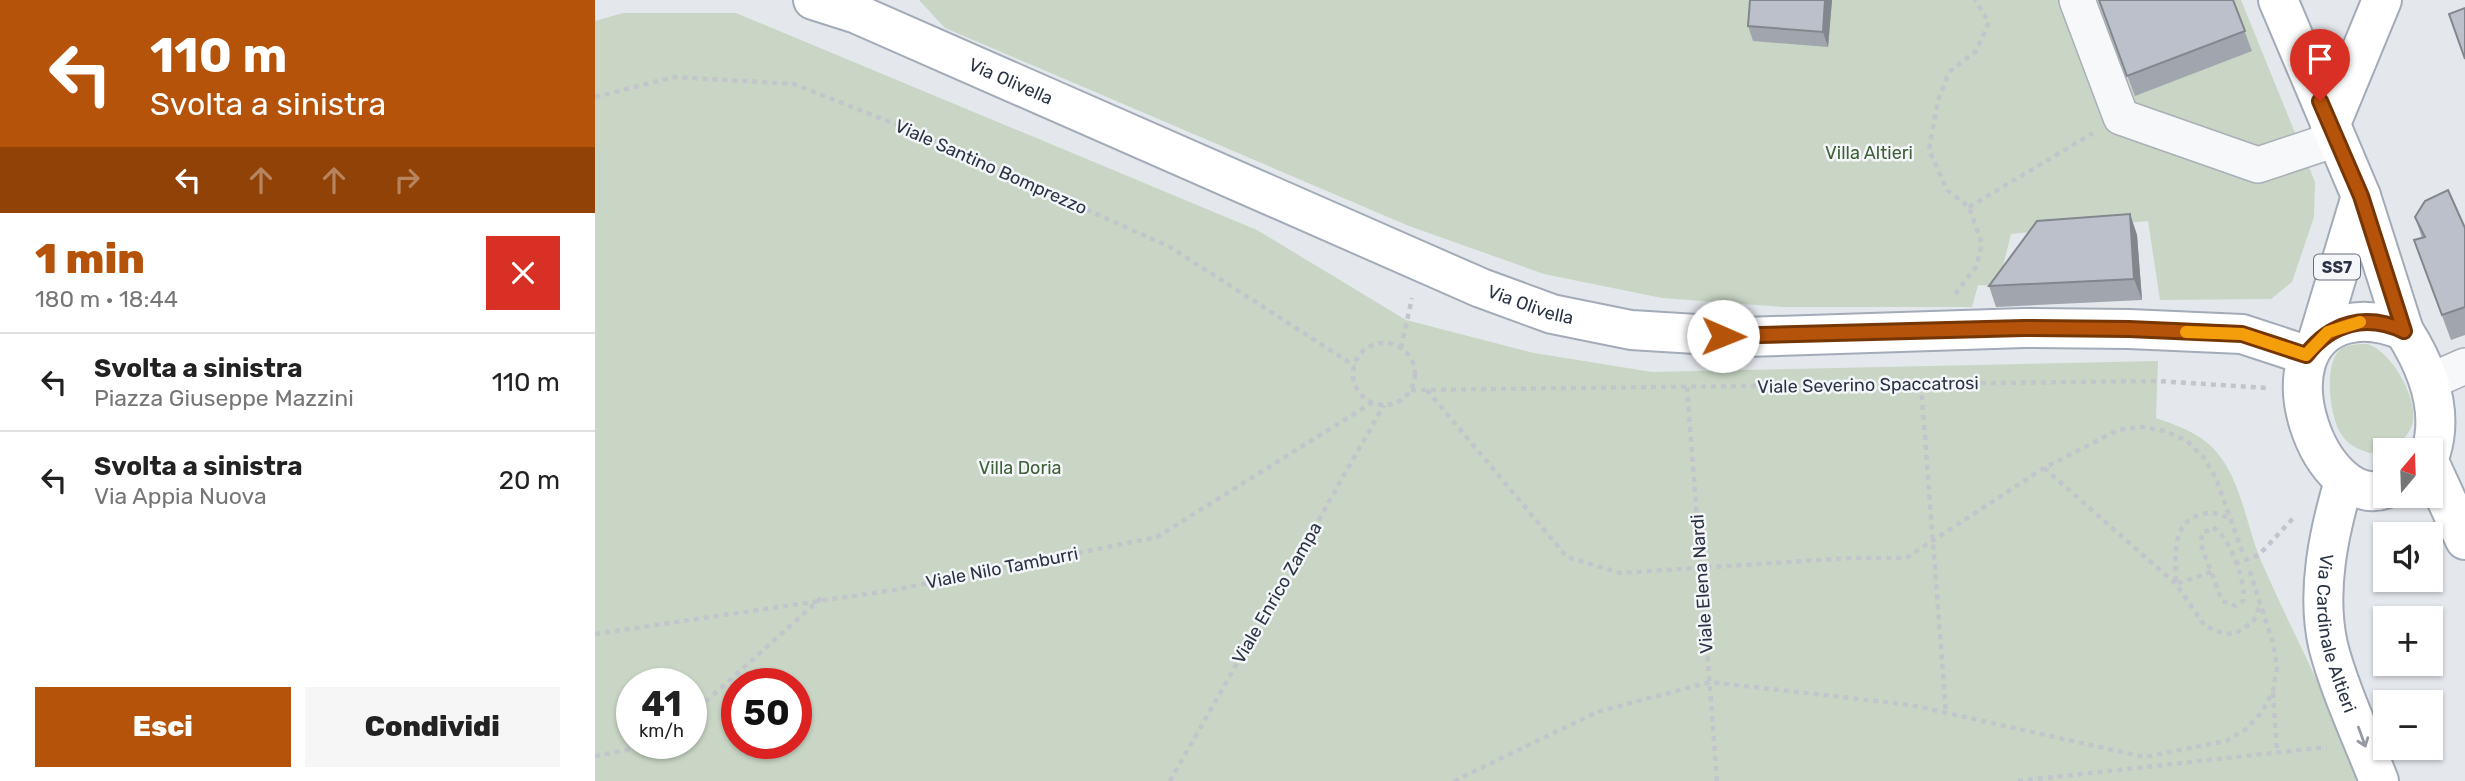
<!DOCTYPE html>
<html lang="it">
<meta charset="utf-8">
<style>
:root{--surface:#fff;--page:#f6f6f6;--text:#222;--muted:#767676;--line:#e0e0e0;--accent:#b45309}
body{margin:0;font-family:Rubik,sans-serif;background:var(--page);color:var(--text);height:100vh;display:flex;flex-direction:column;font-size:26px;white-space:nowrap}
*{box-sizing:border-box;margin:0}
p{font-size:23px;color:var(--muted)}
.icon{flex:none;width:38px;height:38px;fill:none;stroke:currentColor;stroke-width:2;stroke-linecap:round;stroke-linejoin:round}
.map{position:relative;flex:1;overflow:hidden}
.side{display:flex;flex-direction:column;background:var(--surface);width:595px}
.side>*{flex:none}
.banner{background:#b45309;color:#fff;overflow:hidden}
.needle{width:46px;rotate:19deg}
.buttons{position:absolute;left:1778px;top:438px;display:grid;gap:14px}
.buttons a{display:grid;place-items:center;width:70px;height:70px;border-radius:0px;background:var(--surface);box-shadow:0 2px 5px #0004;font-size:35px}
.speed{position:absolute;left:21px;top:668px;display:flex;gap:14px;font-size:35px;font-weight:700;text-align:center}
.speed>*{display:grid;place-content:center;width:91px;height:91px;border-radius:50%;background:var(--surface);box-shadow:0 2px 5px #0004;line-height:1}
.speed small{font-size:18px;font-weight:400}
.speed .limit{border:10px solid #d22;background:#fff;color:#111}
.pin{position:absolute;display:grid;place-items:center;width:60px;height:60px;color:#fff;margin:-72px -30px;border-radius:50% 50% 50% 0;rotate:-45deg;box-shadow:0 0 7px #0007}
.pin .icon{rotate:45deg}
.me{position:absolute;width:77px;margin:-38px;rotate:91deg;stroke-linejoin:round;filter:drop-shadow(0 0 5px #0008)}
.turn{display:flex;align-items:center;gap:24px;height:147px;padding:0 35px;font-size:32px}
.turn .icon{width:91px;height:91px;stroke-width:2.5}
.turn b{display:block;font-size:49px;line-height:60px}
.lanes{display:flex;align-items:center;height:66px;padding:0 35px;background:#0003;justify-content:center;gap:35px;direction:ltr}
.lanes .off{opacity:.35}
.round{display:grid;place-items:center;flex:none;width:74px;height:74px;border-radius:0px;background:var(--page)}
.headline{display:flex;align-items:center;justify-content:space-between;height:119px;padding:0 35px}
h1{font-size:42px;font-weight:800;line-height:52px;color:var(--accent)}
.cta{display:flex;gap:14px;margin-top:auto;padding:14px 35px}
.cta a{flex:1;height:80px;border-radius:0px;background:var(--accent);color:#fff;font-size:28px;font-weight:800;line-height:80px;text-align:center}
.cta a+a{background:var(--page);color:var(--text)}
ul{padding:0;list-style:none}
li{display:flex;align-items:center;gap:21px;height:98px;padding:0 35px;border-top:2px solid var(--line)}
li div{flex:1}
li b{display:block;font-size:26px}
li em{font-style:normal}
main{display:flex;flex:1;min-height:0}
.map>svg:first-child{display:block}
</style>
<main>
<section class="side">
<div class="banner">
<div class="turn"><svg class="icon" aria-label="left" viewBox="0 0 24 24"><path d="M17 20v-9H6M10 6l-5 5 5 5"/></svg><div><b>110 m</b>Svolta a sinistra</div></div>
<div class="lanes"><svg class="icon" aria-label="left" viewBox="0 0 24 24"><path d="M17 20v-9H6M10 6l-5 5 5 5"/></svg><svg class="icon off" aria-label="ahead" viewBox="0 0 24 24"><path d="M12 20V5M6 11l6-6 6 6"/></svg><svg class="icon off" aria-label="ahead" viewBox="0 0 24 24"><path d="M12 20V5M6 11l6-6 6 6"/></svg><svg class="icon off" aria-label="right" viewBox="0 0 24 24"><path d="M7 20v-9h11M14 6l5 5-5 5"/></svg></div>
</div>
<div class="headline"><div><h1>1 min</h1><p>180 m · 18:44</p></div><a class="round" style="background:#d93025;color:#fff"><svg class="icon" aria-label="close" viewBox="0 0 24 24"><path d="M6 6l12 12M18 6L6 18"/></svg></a></div>
<ul>
<li><svg class="icon" aria-label="left" viewBox="0 0 24 24"><path d="M17 20v-9H6M10 6l-5 5 5 5"/></svg><div><b>Svolta a sinistra</b><p>Piazza Giuseppe Mazzini</p></div><em>110 m</em></li>
<li><svg class="icon" aria-label="left" viewBox="0 0 24 24"><path d="M17 20v-9H6M10 6l-5 5 5 5"/></svg><div><b>Svolta a sinistra</b><p>Via Appia Nuova</p></div><em>20 m</em></li>
</ul>
<div class="cta"><a>Esci</a><a>Condividi</a></div>
</section>
<div class="map">
<svg width="1870" height="781" viewBox="0 0 1870 781">
<rect width="100%" height="100%" fill="#e4e7ec"/>
<g fill="#c9d6c5" fill-rule="evenodd">
<polygon points="324,0 1646,0 1720,182 1719,217 1697,282 1676,299 1565,300 1553,221 1416,234 1403,286 1383,285 1377,307 1188,307 1067,298 949,274 814,226 350,28"/>
<path d="M28,13H141L662,230L811,320L939,353L1057,372L1563,361L1561,418C1584,426 1608,434 1624,455C1647,484 1652,529 1667,563C1699,636 1737,707 1767,781H0V21ZM37,684H96V744H37ZM142,684H201V744H142Z"/>
<path d="M1773,344C1796,352 1822,396 1818,421C1817,430 1809,438 1804,445L1775,453C1765,450 1755,446 1748,437C1735,421 1727,363 1746,349C1754,344 1764,344 1773,344Z"/>
</g>
<g fill="none" stroke-linecap="round" stroke-linejoin="round">
<defs>
<g id="minor">
<polyline points="1482,0 1526,117 1663,165 1741,139"/>
<polyline points="1836,381 1870,366"/>
</g>
<g id="major">
<path id="s1" d="M218,0L262,14L886,288L957,314L1036,330L1150,337L1429,328L1534,329L1647,334L1711,355"/>
<polyline points="1683,0 1766,196 1809,331"/>
<polyline points="1735,126 1787,0"/>
<polyline points="1723,339 1766,196"/>
<polyline points="1836,466 1870,540"/>
<path id="s2" d="M1749,481C1734,532 1721,591 1733,645C1743,686 1768,740 1784,781"/>
<path d="M1790,489C1727,512 1663,347 1751,324C1771,319 1791,323 1809,331C1832,367 1849,409 1836,452"/>
</g>
</defs>
<use href="#minor" stroke="#a9aeb7" stroke-width="38"/>
<use href="#major" stroke="#a3abb8" stroke-width="42"/>
<g stroke="#c2c5cb" stroke-width="4.5" stroke-dasharray="5 5" stroke-linecap="butt">
<polyline points="0,97 79,77 199,84 310,128 575,247 760,366"/>
<polyline points="1374,207 1498,133"/>
<polyline points="1360,294 1381,267 1387,244 1374,207 1352,190 1334,150 1343,100 1354,72 1381,51 1394,22 1380,0"/>
<circle cx="789" cy="374" r="31"/>
<polyline points="806,348 817,298"/>
<polyline points="1326,385 1351,713"/>
<polyline points="1092,387 1122,781"/>
<polyline points="816,390 1562,381 1672,388"/>
<polyline points="832,390 972,557 1025,573 1255,558 1311,558 1449,468 1523,430 1547,427 1570,431 1592,441 1609,458 1621,478 1648,554"/>
<polyline points="1449,468 1581,584 1610,626 1630,634 1641,633 1658,622 1665,605"/>
<path d="M1618,528C1633,532 1653,587 1648,601L1641,606L1627,601L1606,545L1607,533Z"/>
<polyline points="1640,564 1664,555 1701,515"/>
<path d="M1616,572L1581,584C1581,560 1575,524 1604,515C1615,511 1626,513 1636,520"/>
<polyline points="0,634 299,590 562,537 778,402"/>
<polyline points="1678,693 1682,752"/>
<polyline points="96,715 226,598"/>
<polyline points="0,756 64,744"/>
<polyline points="575,781 789,405"/>
<polyline points="859,781 1002,712 1115,682 1316,705 1549,757 1631,741 1651,729 1667,712 1678,691 1682,667 1678,643 1653,566"/>
<polyline points="1423,781 1732,747"/>
</g>
<use href="#minor" stroke="#f7f8fa" stroke-width="35"/>
<use href="#major" stroke="#fff" stroke-width="38"/>
</g>
<g fill="#a1a5ae">
<polygon points="1155,0 1237,0 1233,47 1158,41 1153,26"/>
<polygon points="1504,0 1638,0 1657,51 1540,96"/>
<polygon points="1535,214 1542,235 1547,300 1401,307 1394,286"/>
<polygon points="1820,217 1870,228 1870,335 1856,340 1819,240 1827,238"/>
</g>
<g fill="#83868d">
<polygon points="1230,0 1237,0 1233,47 1228,32"/>
<polygon points="1535,214 1542,235 1547,300 1539,279"/>
</g>
<g fill="#bbc0ca" stroke="#83868d" stroke-width="2">
<polygon points="1155,0 1230,0 1228,32 1153,26"/>
<polygon points="1504,0 1638,0 1650,31 1532,76"/>
<polygon points="1870,8 1870,59 1854,14"/>
<polygon points="1853,190 1870,228 1870,307 1847,315 1819,240 1830,237 1820,217 1830,201"/>
<polygon points="1535,214 1539,279 1394,286 1442,221"/>
</g>
<defs><path id="oneway-shaft" d="M-6 0H5M1.5-3L5.5 0L1.5 3" fill="none" stroke-width="1.6" stroke-linecap="round" stroke-linejoin="round" transform="scale(1.75)"/></defs>
<use stroke="#959aa2" href="#oneway-shaft" transform="translate(1767 737) rotate(70)"/>
<g fill="none" stroke-linecap="round" stroke-linejoin="round">
<defs>
<path id="route" d="M1128,336L1429,328L1534,329L1647,334L1711,355C1736,323 1771,313 1809,331L1766,196L1725,101"/>
</defs>
<use href="#route" stroke="#753606" stroke-width="18"/>
<use href="#route" stroke="#b45309" stroke-width="12"/>
<polyline stroke="#f59e0b" stroke-width="12" points="1591,332 1647,334 1711,355 1733,332 1765,322"/>
</g>
<g text-anchor="middle" stroke-width="5" stroke-linejoin="round" paint-order="stroke">
<rect fill="#f4f6f9" stroke="#676e7b" stroke-width="2" x="1719" y="254.5" width="46" height="25" rx="5"/>
<g font-size="16" font-weight="bold" fill="#2b3445">
<text x="1742" y="273">SS7</text>
</g>
<g font-size="18" fill="#2b3445" stroke="#f4f6f9">
<text dy="6" stroke="none"><textPath href="#s1" startOffset="214">Via Olivella</textPath></text>
<text transform="translate(396 167) rotate(24)" y="6">Viale Santino Bomprezzo</text>
<text dy="6" stroke="none"><textPath href="#s1" startOffset="780">Via Olivella</textPath></text>
<text transform="translate(1273 385) rotate(-1)" y="6">Viale Severino Spaccatrosi</text>
<text transform="translate(407 568) rotate(-11)" y="6">Viale Nilo Tamburri</text>
<text transform="translate(1107 584) rotate(-94)" y="6">Viale Elena Nardi</text>
<text transform="translate(682 593) rotate(-60)" y="6">Viale Enrico Zampa</text>
<text dy="6" stroke="none"><textPath href="#s2" startOffset="156">Via Cardinale Altieri</textPath></text>
</g>
<g font-size="18" fill="#3f6138" stroke="#f4f6f9">
<text x="1274" y="159">Villa Altieri</text>
<text x="425" y="474">Villa Doria</text>
</g>
</g>
</svg>
<div class="buttons">
<a><svg class="needle" viewBox="-14 -14 28 28"><path d="M0-13l5 13h-10z" fill="#e53935"/><path d="M0 13l5-13h-10z" fill="#767676"/></svg></a>
<a><svg class="icon" aria-label="sound" viewBox="0 0 24 24"><path d="M4 9h4l5-4v14l-5-4H4zM17 9q2 3 0 6"/></svg></a>
<a>+</a>
<a>−</a>
</div>
<div class="speed"><div>41<small>km/h</small></div><div class="limit">50</div></div>
<div class="pin" style="left:1725px;top:101px;background:#d93025"><svg class="icon" aria-label="arrive" viewBox="0 0 24 24"><path d="M6 21V4h12l-3 4 3 4H6"/></svg></div>
<svg class="me" style="left:1128px;top:336px" viewBox="-20 -20 40 40"><circle r="19" fill="#fff"/><path d="M0-13L10 11 0 6-10 11z" fill="#b45309"/></svg>
</div>
</main>
